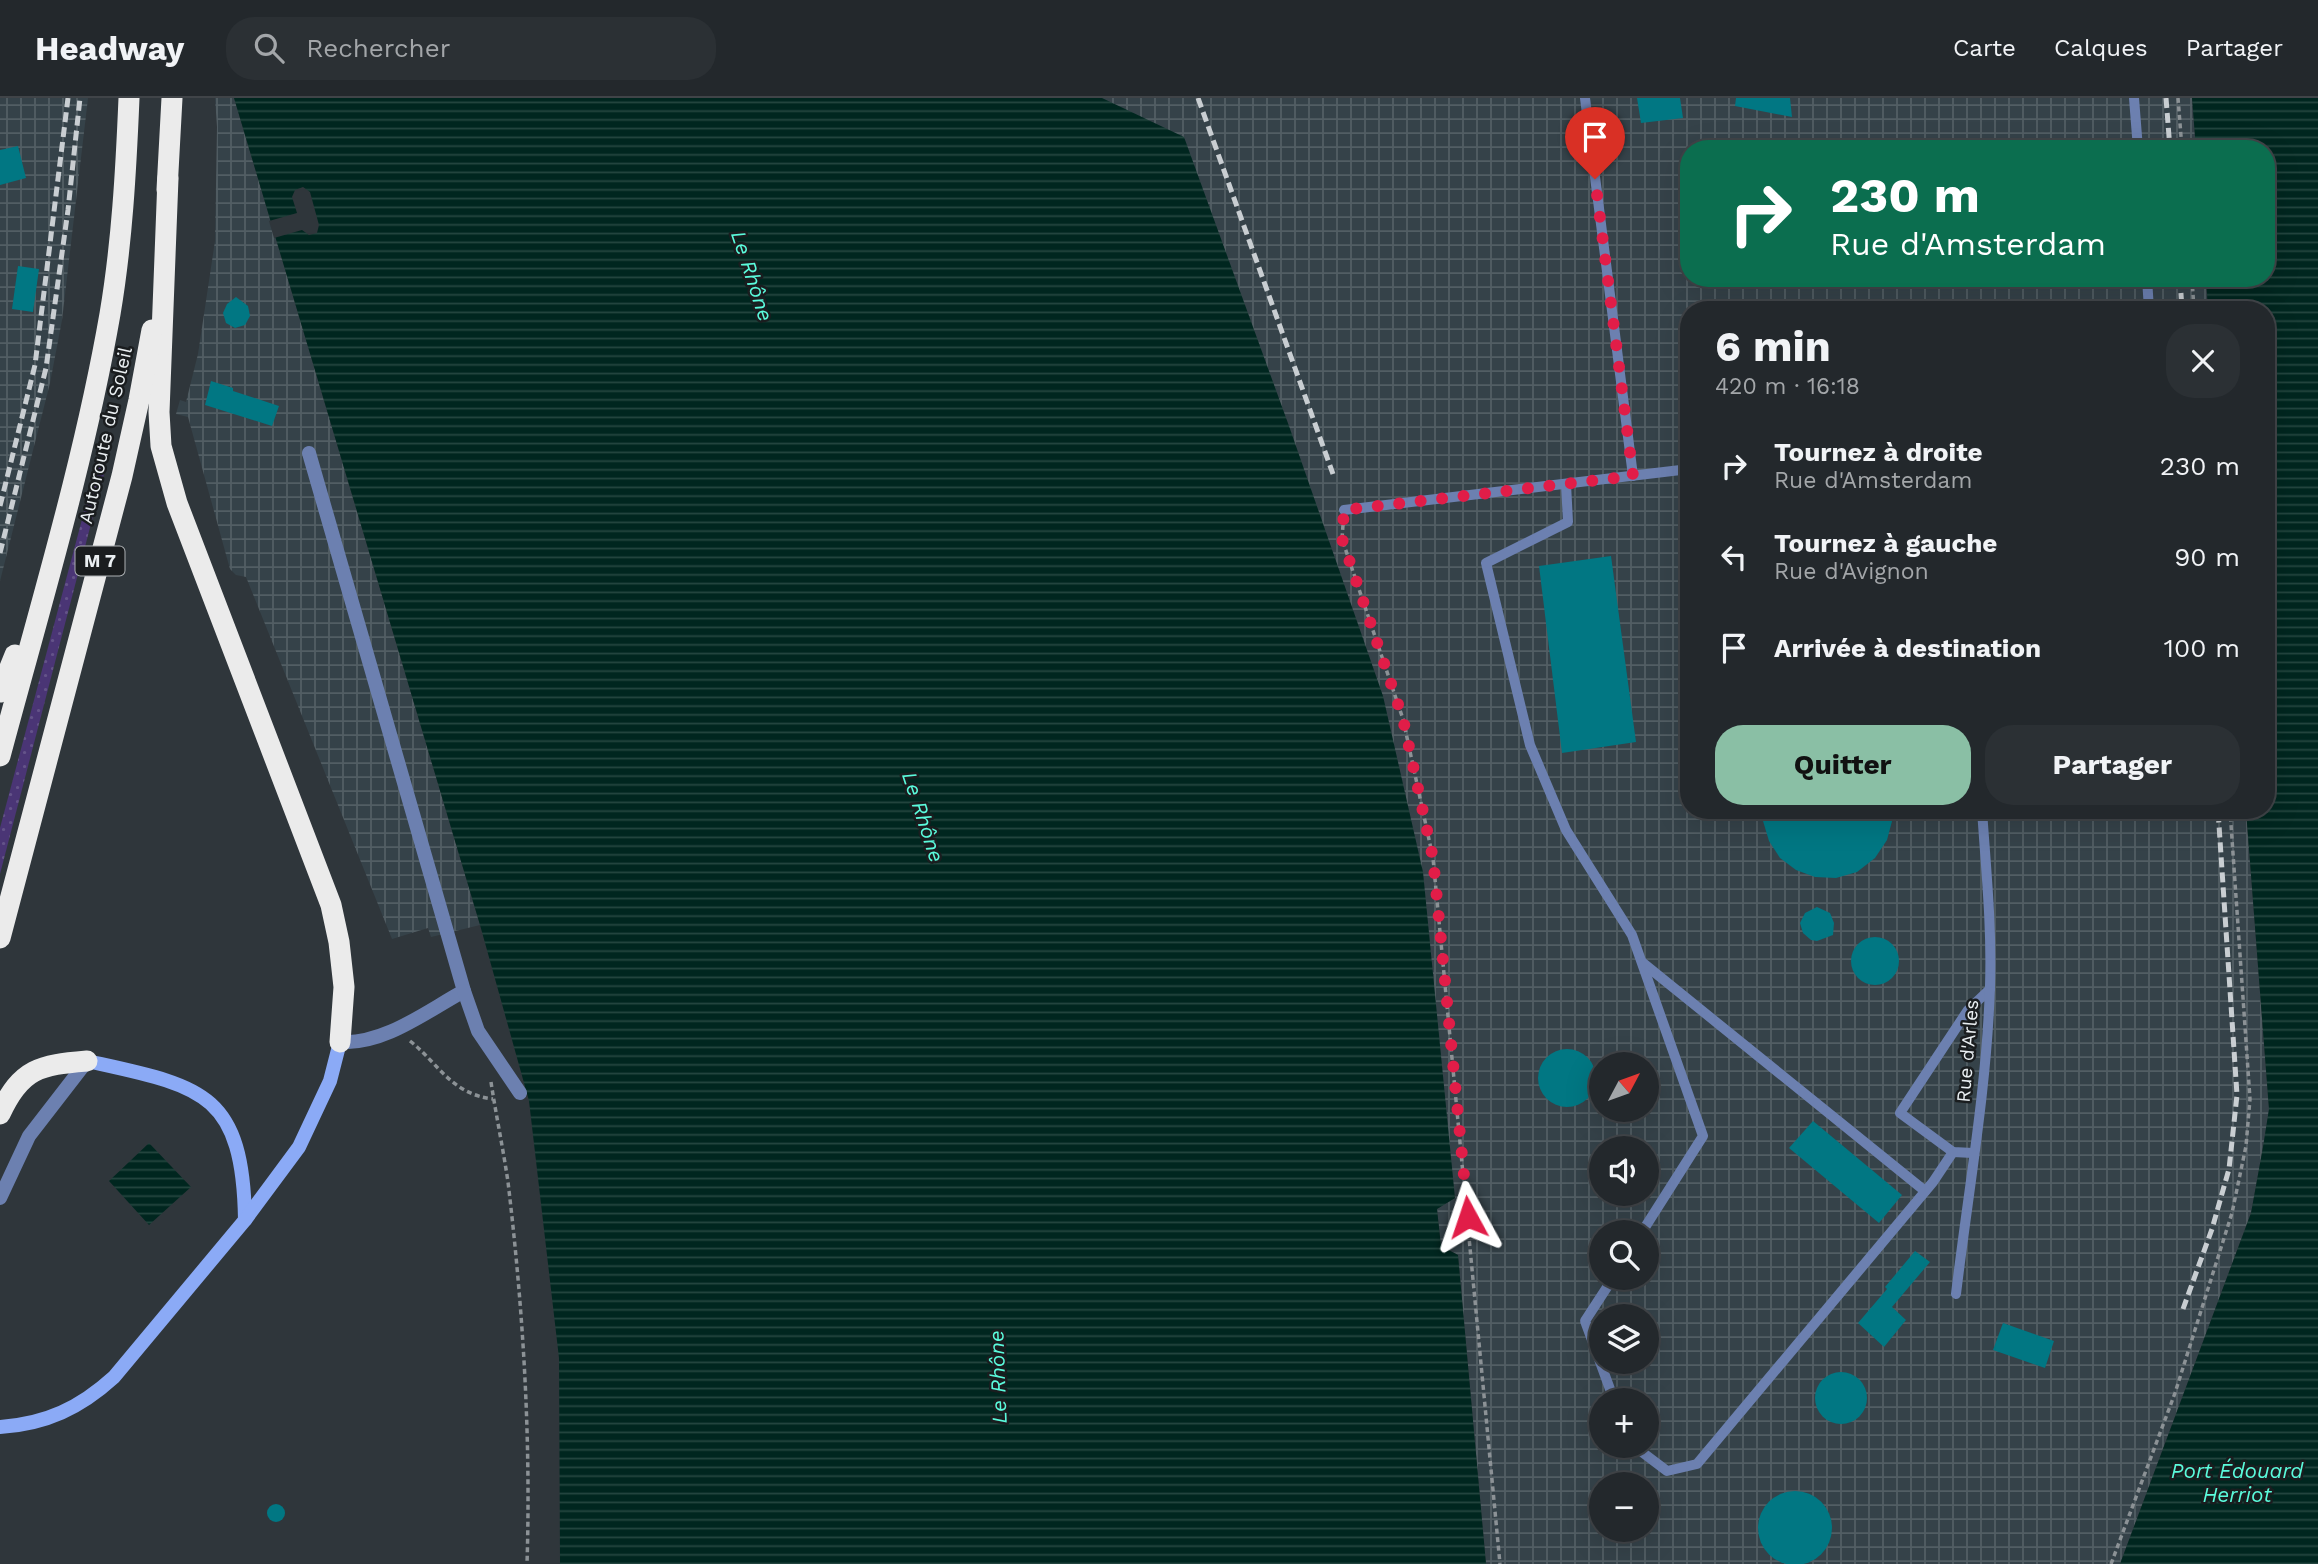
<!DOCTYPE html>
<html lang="fr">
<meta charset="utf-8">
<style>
:root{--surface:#23282c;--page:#2b3034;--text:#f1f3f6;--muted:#a3a6a9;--line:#404448;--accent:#8abfa5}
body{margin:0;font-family:"Work Sans",sans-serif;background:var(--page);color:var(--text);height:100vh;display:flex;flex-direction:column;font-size:26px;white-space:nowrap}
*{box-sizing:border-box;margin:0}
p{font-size:23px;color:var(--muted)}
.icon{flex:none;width:38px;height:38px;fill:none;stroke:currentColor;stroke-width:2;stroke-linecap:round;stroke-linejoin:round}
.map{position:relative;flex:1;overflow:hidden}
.side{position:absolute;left:1680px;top:203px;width:595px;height:518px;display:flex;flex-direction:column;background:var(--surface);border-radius:28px;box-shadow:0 7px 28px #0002,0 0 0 2px var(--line)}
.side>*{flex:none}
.guide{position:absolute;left:1680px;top:42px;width:595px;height:147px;border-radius:28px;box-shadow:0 7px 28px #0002,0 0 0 2px var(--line);background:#0b6e4f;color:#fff;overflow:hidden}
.needle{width:46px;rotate:49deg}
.buttons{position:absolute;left:1589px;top:954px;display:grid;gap:14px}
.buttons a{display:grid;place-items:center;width:70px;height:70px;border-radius:50%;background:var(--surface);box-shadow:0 7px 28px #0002,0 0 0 2px var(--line);font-size:35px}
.pin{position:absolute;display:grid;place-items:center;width:60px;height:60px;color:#fff;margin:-72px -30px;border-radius:50% 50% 50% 0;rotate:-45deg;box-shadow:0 0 7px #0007}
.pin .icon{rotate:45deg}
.me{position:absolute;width:77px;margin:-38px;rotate:355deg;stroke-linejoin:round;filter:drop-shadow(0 0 5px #0008)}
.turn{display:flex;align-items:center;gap:24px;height:147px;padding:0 35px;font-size:32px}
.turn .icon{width:91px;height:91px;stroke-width:2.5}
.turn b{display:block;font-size:49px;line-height:60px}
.round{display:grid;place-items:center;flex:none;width:74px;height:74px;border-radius:28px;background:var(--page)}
.summary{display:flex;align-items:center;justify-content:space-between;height:119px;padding:0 35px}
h1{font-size:42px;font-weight:700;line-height:52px}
.button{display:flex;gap:14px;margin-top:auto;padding:14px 35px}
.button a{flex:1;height:80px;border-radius:28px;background:var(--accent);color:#111;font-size:28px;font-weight:700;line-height:80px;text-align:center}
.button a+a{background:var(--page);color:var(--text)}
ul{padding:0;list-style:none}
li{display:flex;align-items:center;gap:21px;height:91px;padding:0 35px}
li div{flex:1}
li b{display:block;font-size:26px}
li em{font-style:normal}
header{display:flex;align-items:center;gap:42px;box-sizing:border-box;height:98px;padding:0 35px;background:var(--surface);border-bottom:2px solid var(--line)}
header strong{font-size:33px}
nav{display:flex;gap:38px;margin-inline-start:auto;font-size:24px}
.search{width:490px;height:63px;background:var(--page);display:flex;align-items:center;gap:18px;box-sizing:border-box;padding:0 24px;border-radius:28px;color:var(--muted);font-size:26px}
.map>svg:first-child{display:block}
</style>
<header>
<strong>Headway</strong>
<div class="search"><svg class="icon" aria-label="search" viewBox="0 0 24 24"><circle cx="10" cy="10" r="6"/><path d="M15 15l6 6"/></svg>Rechercher</div>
<nav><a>Carte</a><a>Calques</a><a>Partager</a></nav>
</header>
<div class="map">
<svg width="2318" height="1466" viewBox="0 0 2318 1466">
<defs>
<pattern id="industrial-grid" width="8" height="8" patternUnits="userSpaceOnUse" patternTransform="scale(1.75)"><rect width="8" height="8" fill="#354249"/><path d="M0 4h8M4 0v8" fill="none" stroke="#525e64"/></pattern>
<pattern id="grass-dots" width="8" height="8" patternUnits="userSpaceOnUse" patternTransform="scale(1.75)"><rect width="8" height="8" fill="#4a3575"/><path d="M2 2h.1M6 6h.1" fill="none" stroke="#645389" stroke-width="1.8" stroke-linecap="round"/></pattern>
<pattern id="water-rules" width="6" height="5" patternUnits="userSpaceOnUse" patternTransform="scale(1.75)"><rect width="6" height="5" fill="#00261f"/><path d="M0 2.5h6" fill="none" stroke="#254640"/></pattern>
</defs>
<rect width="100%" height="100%" fill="#2f363b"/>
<g fill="url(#industrial-grid)" fill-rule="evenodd">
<polygon points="0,0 88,0 62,222 50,285 0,483"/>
<polygon points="215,0 234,0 480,827 431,839 428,830 392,841 246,479 236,477 230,471 188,319 176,316 180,302 186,304 198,256 215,143 217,29"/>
<path d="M1102,0H2192L2196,51H1689V180H2206L2208,212H1689V712H2246L2269,1012L2263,1049L2251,1115L2120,1466H1486L1458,1157L1441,1148L1437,1111L1455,1100ZM1601,966H1647V1012H1601ZM1601,1050H1647V1096H1601ZM1601,1134H1647V1180H1601ZM1601,1218H1647V1264H1601ZM1601,1302H1647V1348H1601ZM1601,1386H1647V1432H1601Z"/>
</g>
<polygon fill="url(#grass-dots)" points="97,365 106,368 0,776 0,730"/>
<g fill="url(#water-rules)">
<polygon points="234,0 1102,0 1184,39 1289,328 1383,598 1423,774 1455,1100 1437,1111 1441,1148 1458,1157 1486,1466 560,1466 559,1260 529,1003 480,827"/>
<polygon points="2192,0 2318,0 2318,1466 2120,1466 2251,1115 2263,1049 2269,1011 2246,712 2266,712 2266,212 2208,212 2206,180 2266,180 2266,51 2196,51"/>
<polygon points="149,1045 191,1089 149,1127 109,1083"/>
</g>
<polygon fill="#2f363b" points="303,89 310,94 319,127 317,135 309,137 302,132 274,140 269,123 297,115 292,99 295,92"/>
<g fill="#017783">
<polygon points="1637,0 1680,0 1683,20 1641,25"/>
<polygon points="1736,0 1790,0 1792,19 1735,8"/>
<polygon points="18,48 26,80 0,87 0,52"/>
<polygon points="18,168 39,171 33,214 12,211"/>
<polygon points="236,199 248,208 250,218 245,227 235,230 226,225 223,215 227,206"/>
<polygon points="211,283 233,290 233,293 279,308 272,328 205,307"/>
<polygon points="1611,458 1636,644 1562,655 1539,468"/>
<polygon points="1764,712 1895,712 1887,742 1875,760 1857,774 1836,780 1815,779 1796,772 1780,760 1769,743 1763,723"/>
<polygon points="1817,809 1830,815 1834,825 1833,837 1817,843 1811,842 1803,835 1800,825 1805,815"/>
<circle cx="1875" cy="863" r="24"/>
<circle cx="1567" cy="980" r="29"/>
<polygon points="1813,1023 1902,1097 1879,1125 1789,1050"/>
<polygon points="1915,1153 1930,1164 1892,1209 1906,1222 1884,1249 1858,1225 1887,1191 1885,1189"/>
<polygon points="2003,1225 2054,1243 2045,1270 1993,1252"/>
<circle cx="1841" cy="1300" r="26"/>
<circle cx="1795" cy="1430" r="37"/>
<circle cx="276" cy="1415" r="9"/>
</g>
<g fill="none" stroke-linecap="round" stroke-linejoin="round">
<g stroke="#8c9296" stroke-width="3.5" stroke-dasharray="5 3.5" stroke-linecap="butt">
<polyline points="2178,0 2182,51"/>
<polyline points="2192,180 2194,212"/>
<polyline points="1343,427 1342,441 1403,621 1433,760 1500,1466"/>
<path d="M410,943C439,966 451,996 493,1001"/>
<path d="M491,984C496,1017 503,1050 508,1084C523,1210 531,1338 527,1466"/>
<polyline points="2111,1466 2175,1295 2232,1115 2246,1048 2250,1001 2230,712"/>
</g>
<g stroke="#6c80b0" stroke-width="10">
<polyline points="1585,0 1633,378"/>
<polyline points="2134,0 2138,51"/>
<polyline points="2147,180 2149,212"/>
<polyline points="1566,386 1568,424 1486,465 1530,647 1566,732 1632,837 1703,1038 1642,1134"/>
<polyline points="1344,412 1689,371"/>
<polyline points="1643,865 1925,1093"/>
<polyline points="1973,1055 1953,1054 1900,1015 1968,912 1990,891"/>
<polyline points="1613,1180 1585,1223 1614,1302"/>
<path d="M1956,1196C1968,1095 1987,989 1990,888C1992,829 1986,771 1982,712"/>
<polyline points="1634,1348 1667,1373 1697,1366 1933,1084 1953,1054"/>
</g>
<g stroke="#6c80b0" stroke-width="14">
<path d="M309,355L464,893C427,913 384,947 340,944"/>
<polyline points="464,893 478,933 520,995"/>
<polyline points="0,1100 29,1038 87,963"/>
</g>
<g stroke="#8baaf6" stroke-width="14">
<path d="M87,963C200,988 243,992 245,1122"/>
<path d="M0,1329C46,1326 80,1310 114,1279L245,1122L299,1049L330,983L340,944"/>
</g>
<g stroke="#ebebeb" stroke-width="21">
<polyline points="168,80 159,314 161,348 177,405 331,807 339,844 344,889 340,944"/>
<polyline points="167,92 172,0"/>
<polyline points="0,594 15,557"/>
<path d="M0,658C39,512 84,365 110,216C122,145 126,72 129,0"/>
<polyline points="0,840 122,378 139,302 152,232"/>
<path d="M0,1016C21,970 40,967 87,963"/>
</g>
<g stroke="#c9ced2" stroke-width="5" stroke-dasharray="10 5" stroke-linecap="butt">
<polyline points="1198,0 1333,376"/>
<polyline points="2166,0 2170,51"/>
<polyline points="2180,180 2182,212"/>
<polyline points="0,408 35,267 68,0"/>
<polyline points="0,455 46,270 68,112 80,0"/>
<polyline points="2183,1211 2212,1131 2229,1071 2237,997 2218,712"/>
</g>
</g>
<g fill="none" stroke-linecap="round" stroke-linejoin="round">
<polyline stroke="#e11d48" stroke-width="12" stroke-dasharray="0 21.6" points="1468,1119 1433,760 1403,621 1342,441 1344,412 1633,378 1595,81"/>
</g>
<g text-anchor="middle" stroke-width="5" stroke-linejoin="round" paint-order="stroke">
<rect fill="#1a1d1f" stroke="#acb0b3" stroke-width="2" x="75.5" y="448.5" width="49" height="29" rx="5"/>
<g font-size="18" font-weight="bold" fill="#eaeff2">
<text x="100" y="469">M 7</text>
</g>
<g font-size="19" fill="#eaeff2" stroke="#1a1d1f">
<text transform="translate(105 337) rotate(-77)" y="7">Autoroute du Soleil</text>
<text transform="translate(1967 953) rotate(-85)" y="7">Rue d'Arles</text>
</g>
<g font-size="21" font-style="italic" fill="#5afbdc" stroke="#1a1d1f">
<text transform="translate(752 178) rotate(72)" y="7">Le Rhône</text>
<text transform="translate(923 719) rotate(72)" y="7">Le Rhône</text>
<text transform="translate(998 1279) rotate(-92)" y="7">Le Rhône</text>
<text x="2237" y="1380">Port Édouard<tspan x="2237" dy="24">Herriot</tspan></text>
</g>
</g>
</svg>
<div class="buttons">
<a><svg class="needle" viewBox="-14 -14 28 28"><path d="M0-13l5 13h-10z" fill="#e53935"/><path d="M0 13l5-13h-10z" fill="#a3a6a9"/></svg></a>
<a><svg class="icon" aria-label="sound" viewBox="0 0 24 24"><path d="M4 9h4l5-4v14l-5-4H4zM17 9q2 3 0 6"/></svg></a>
<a><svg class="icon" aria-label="search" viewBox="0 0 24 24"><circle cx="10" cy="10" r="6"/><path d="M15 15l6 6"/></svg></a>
<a><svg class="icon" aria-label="layers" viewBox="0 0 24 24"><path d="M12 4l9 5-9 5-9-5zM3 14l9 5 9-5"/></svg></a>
<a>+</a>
<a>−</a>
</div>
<div class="pin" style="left:1595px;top:81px;background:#d93025"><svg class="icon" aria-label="arrive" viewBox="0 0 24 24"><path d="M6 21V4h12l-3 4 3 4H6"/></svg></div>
<svg class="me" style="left:1468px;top:1119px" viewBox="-20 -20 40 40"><path d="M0-17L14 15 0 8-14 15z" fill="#e11d48" stroke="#fff" stroke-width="4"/></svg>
<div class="guide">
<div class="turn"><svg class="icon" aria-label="right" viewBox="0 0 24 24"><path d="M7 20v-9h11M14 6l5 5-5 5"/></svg><div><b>230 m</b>Rue d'Amsterdam</div></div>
</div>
<section class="side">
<div class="summary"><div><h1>6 min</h1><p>420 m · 16:18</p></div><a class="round"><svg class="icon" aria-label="close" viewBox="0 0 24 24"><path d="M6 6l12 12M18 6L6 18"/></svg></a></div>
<ul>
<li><svg class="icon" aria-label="right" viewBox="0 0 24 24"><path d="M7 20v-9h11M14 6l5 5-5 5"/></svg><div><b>Tournez à droite</b><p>Rue d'Amsterdam</p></div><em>230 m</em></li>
<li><svg class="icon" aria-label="left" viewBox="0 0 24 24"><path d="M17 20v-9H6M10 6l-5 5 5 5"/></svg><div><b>Tournez à gauche</b><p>Rue d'Avignon</p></div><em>90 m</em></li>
<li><svg class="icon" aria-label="arrive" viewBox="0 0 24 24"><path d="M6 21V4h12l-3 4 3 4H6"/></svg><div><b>Arrivée à destination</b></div><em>100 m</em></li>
</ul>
<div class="button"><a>Quitter</a><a>Partager</a></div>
</section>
</div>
